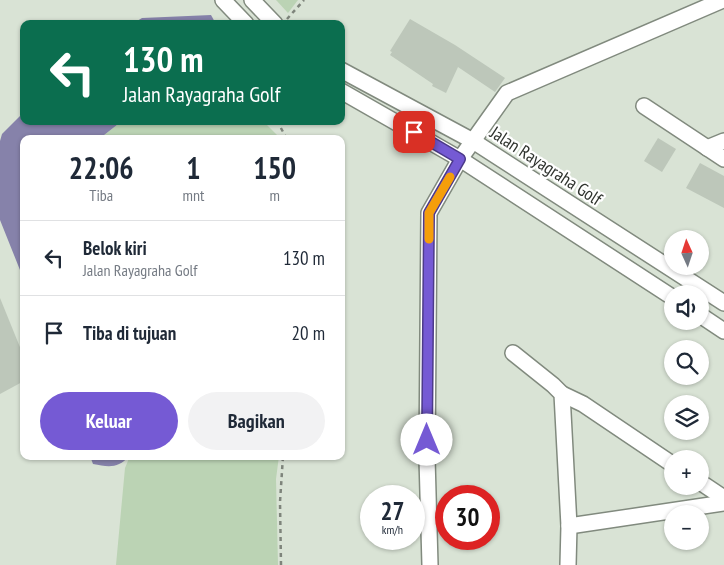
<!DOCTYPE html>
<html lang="id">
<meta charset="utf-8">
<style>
:root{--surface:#fff;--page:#f2f2f3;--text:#1f2937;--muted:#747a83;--line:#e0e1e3;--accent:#755ad4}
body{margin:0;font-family:"PT Sans Narrow",sans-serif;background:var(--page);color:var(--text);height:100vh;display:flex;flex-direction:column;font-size:19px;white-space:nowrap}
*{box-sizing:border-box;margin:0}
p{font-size:16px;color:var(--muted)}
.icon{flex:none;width:28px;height:28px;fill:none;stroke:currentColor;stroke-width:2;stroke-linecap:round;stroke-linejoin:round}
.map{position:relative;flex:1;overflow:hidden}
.details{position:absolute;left:20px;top:135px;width:325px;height:325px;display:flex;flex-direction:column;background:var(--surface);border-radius:10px;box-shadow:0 1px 4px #0004}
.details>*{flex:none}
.top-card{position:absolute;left:20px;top:20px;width:325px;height:105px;border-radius:10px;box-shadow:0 1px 4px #0004;background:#0b6e4f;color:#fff;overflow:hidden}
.needle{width:32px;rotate:357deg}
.tools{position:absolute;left:664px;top:230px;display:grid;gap:10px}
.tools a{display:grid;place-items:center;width:45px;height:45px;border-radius:50%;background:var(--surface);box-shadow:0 1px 4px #0004;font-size:25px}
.speed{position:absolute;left:360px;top:485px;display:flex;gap:10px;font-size:25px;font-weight:700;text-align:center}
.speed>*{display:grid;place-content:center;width:65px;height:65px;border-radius:50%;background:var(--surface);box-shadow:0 1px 4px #0004;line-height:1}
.speed small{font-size:12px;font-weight:400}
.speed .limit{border:8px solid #d22;background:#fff;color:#111}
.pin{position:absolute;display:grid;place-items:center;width:42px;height:42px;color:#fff;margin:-21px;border-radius:10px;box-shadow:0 2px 8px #0006}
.me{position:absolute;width:55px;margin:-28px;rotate:0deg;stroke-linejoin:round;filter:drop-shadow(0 0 4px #0008)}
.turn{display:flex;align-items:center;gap:18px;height:105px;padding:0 20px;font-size:22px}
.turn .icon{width:65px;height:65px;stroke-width:2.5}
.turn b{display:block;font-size:35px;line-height:42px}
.eta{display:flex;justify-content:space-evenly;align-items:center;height:85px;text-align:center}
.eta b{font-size:30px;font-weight:700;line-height:35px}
.primary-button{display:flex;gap:10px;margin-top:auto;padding:10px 20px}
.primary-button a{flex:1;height:58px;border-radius:30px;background:var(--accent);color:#fff;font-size:20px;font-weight:700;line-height:58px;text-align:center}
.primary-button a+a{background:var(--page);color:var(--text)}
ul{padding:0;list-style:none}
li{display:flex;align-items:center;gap:15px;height:75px;padding:0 20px;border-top:1px solid var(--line)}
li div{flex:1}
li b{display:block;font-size:19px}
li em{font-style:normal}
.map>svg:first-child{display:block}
</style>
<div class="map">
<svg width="724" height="565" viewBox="0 0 724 565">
<rect width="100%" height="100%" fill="#d9e3d5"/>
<g fill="#bbd3b4">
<polygon points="276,0 298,0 288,13"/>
<polygon points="122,121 263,121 281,139 99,139"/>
<polygon points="130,456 279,456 276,479 278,565 116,565 125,468"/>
</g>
<g fill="#8682aa">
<polygon points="211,15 216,24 132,24 142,18"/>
<polygon points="24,112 24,121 122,121 99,139 24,139 24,280 0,220 0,141 2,134"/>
<path d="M90,456H129C118,469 108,467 93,464Z"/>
</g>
<g fill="#bdc7ba">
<polygon points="410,19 455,45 505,78 495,92 458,67 446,93 432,86 433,84 390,55 392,52 390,51"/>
<polygon points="658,138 676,149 662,172 644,161"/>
<polygon points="700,163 724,176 724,208 686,188"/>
<polygon points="0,298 24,357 24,381 0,394"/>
</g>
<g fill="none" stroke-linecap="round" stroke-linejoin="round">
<defs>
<g id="street">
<polyline points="223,0 246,24"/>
<polyline points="252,0 275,24"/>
<polyline points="341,70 473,141 724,303"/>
<polyline points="341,91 460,159 672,297"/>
<polyline points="644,106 724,159"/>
<polyline points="707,148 724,141"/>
<polyline points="700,315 724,331"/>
<polyline points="513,353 553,385 562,394 569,526 568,565"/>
<polyline points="562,394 583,404 672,464"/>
<polyline points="700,482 724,498"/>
<polyline points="569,526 724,503"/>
<polyline points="430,565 427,458 429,213 460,159 507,93 723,0"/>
</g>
</defs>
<use href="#street" stroke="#818a7e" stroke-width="18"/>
<g stroke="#7e847b" stroke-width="2.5" stroke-dasharray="4 4" stroke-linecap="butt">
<polyline points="287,19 304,0"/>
<polyline points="277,121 287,139"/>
<polyline points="281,565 280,502 283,456"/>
</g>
<use href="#street" stroke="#fff" stroke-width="15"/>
</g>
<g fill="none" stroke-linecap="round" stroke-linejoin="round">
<defs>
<polyline id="route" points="414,132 460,159 429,213 427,440"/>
</defs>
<use href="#route" stroke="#4c3a8a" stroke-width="12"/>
<use href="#route" stroke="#755ad4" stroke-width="9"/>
<polyline stroke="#f59e0b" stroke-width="9" points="429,239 429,213 450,177"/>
</g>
<g text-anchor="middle" stroke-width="4.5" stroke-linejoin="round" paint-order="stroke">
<g font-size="18" fill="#2f332e" stroke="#fff">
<text transform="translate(546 166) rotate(33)" y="6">Jalan Rayagraha Golf</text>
</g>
</g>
</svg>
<div class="tools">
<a><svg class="needle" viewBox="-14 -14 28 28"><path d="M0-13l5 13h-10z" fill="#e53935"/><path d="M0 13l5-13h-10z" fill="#747a83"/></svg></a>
<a><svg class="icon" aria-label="sound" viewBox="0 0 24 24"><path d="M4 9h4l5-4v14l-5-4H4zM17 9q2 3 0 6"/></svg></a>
<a><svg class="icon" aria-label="search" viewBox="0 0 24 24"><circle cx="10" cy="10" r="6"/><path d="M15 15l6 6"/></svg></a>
<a><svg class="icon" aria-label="layers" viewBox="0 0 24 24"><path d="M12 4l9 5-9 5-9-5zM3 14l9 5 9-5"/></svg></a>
<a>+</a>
<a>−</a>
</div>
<div class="speed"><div>27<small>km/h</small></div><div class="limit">30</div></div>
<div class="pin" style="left:414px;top:132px;background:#d93025"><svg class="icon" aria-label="arrive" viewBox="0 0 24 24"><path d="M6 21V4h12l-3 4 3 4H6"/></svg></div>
<svg class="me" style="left:427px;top:440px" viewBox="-20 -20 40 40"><circle r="19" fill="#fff"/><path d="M0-13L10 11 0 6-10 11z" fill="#755ad4"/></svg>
<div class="top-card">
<div class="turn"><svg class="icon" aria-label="left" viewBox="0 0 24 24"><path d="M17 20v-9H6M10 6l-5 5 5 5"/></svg><div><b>130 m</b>Jalan Rayagraha Golf</div></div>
</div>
<section class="details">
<div class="eta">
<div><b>22:06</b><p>Tiba</p></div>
<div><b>1</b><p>mnt</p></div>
<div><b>150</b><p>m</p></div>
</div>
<ul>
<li><svg class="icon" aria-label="left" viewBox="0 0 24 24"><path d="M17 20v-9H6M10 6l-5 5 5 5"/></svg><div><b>Belok kiri</b><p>Jalan Rayagraha Golf</p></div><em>130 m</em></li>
<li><svg class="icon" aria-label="arrive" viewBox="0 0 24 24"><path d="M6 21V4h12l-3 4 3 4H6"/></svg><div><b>Tiba di tujuan</b></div><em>20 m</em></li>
</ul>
<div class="primary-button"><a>Keluar</a><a>Bagikan</a></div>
</section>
</div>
